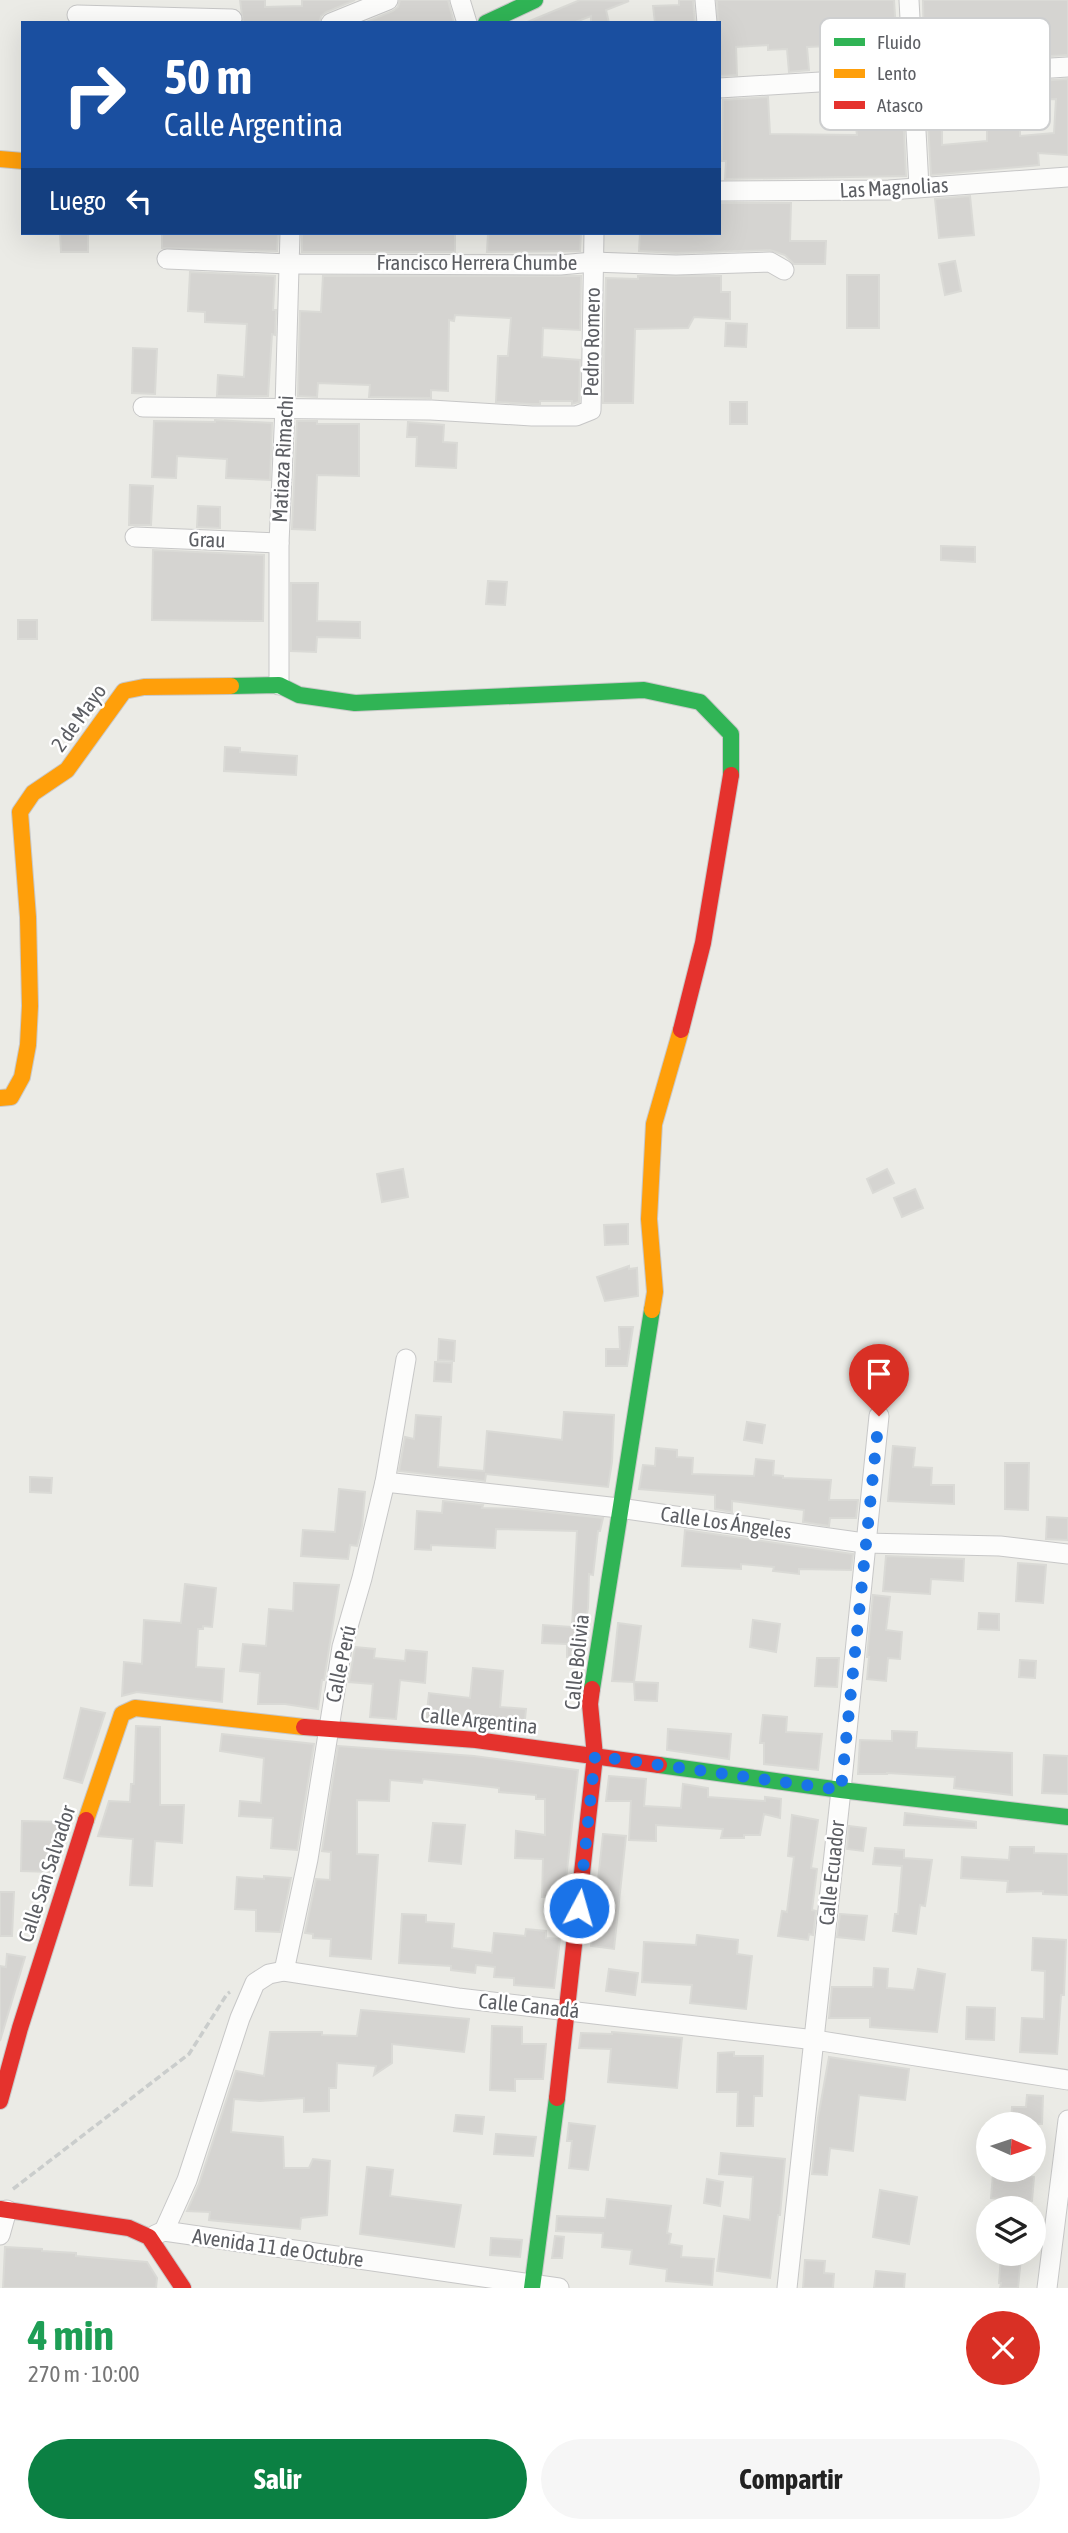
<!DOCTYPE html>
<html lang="es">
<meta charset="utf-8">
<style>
:root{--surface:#fff;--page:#f6f6f6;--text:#222;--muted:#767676;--accent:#0b8043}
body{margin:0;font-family:"Asap Condensed",sans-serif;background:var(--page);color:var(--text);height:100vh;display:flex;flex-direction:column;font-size:26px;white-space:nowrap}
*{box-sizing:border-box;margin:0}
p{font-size:23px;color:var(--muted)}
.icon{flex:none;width:38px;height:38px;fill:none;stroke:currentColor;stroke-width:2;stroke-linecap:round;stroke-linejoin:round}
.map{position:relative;height:2288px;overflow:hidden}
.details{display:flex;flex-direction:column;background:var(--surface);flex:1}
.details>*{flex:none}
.top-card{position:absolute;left:21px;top:21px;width:700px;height:214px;border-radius:0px;box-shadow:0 7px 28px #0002;background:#1a4fa0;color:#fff;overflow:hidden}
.needle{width:46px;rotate:93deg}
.fabs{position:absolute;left:976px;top:2112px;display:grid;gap:14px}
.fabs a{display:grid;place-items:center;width:70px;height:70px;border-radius:50%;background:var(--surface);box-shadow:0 7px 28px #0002;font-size:35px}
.pin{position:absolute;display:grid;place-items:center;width:60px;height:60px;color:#fff;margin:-72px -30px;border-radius:50% 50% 50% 0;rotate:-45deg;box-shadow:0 0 7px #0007}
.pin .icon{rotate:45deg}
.me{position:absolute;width:77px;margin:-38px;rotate:6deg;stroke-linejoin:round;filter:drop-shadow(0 0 5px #0008)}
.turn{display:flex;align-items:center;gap:24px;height:147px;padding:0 28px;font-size:32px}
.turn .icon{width:91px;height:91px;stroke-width:2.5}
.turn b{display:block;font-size:49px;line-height:60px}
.then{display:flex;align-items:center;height:66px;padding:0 28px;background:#0003;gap:14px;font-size:26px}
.round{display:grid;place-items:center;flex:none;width:74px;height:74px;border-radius:37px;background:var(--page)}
.headline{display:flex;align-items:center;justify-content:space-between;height:119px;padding:0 28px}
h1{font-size:42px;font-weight:700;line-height:52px;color:#1e9e55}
.primary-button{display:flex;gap:14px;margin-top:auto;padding:14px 28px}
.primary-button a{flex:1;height:80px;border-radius:42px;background:var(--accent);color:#fff;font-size:28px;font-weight:700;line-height:80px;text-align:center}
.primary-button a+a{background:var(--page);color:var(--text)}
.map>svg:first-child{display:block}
</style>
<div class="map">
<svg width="1068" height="2288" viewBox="0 0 1068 2288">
<rect width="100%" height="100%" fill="#ebebe6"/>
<g fill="#d5d4d1" stroke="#dadad6" stroke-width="2">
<polygon points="240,0 265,0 265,7 302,6 302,0 355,0 326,12 321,16 319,23 243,23"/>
<polygon points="400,0 448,0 454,23 364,23 393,11 398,7"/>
<polygon points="580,0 629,1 606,10 609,23 591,23 591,16 573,23 525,23"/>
<polygon points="679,0 693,0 695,23 655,23 653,6 679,5"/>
<polygon points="717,0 894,0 897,47 871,48 872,59 854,61 853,45 807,47 809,70 789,72 787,49 768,50 768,45 736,47 737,75 720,76"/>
<polygon points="923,0 1068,0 1068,55 961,61 960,54 924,56"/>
<polygon points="1068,79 1068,155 1038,153 1039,165 931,175 926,88 957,86 957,100 942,100 942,145 987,141 987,92 1020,92 1020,136 1054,133 1056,99 1038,100 1037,81"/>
<polygon points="902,89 906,176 725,179 726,161 722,161 723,100 768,97 770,134 857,135 854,112 881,109 879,91"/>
<polygon points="970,196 974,235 939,238 935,199"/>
<polygon points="719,203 791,203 790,241 826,241 825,264 794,264 785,255 770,250 676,253 639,251 640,233 719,233"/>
<polygon points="60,233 88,233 88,252 61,252"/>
<polygon points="162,233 278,233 277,251 162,248"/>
<rect x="302" y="233" width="153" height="19"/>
<polygon points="488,233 581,233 580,251 487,252"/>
<polygon points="955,261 961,291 945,295 939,264"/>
<polygon points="190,272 275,276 273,310 276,310 275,335 272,334 268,396 217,396 218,375 244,377 247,324 205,322 205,312 188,311"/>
<rect x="847" y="275" width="32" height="53"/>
<polygon points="323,276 581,276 580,330 543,328 542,357 580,360 579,402 572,404 572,401 540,401 540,404 532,404 496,402 498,356 508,356 511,318 455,315 454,321 449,320 448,391 431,390 431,398 369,397 370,385 318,383 317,397 298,396 300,311 321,312"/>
<polygon points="638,276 721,276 721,292 730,292 730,319 694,317 688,328 635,329 633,403 603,403 606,278 638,279"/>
<polygon points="726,323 747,324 746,347 725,346"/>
<polygon points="133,348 157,349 155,394 132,393"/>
<rect x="730" y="402" width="17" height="22"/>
<polygon points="215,420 272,423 270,480 226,478 227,459 177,456 176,478 152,477 154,421 215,422"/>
<polygon points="297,421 317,421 317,424 359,424 359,476 317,475 315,530 292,529"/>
<polygon points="408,422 444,425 443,442 457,443 456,468 416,466 417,437 407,437"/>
<polygon points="130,485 153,486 151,525 129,525"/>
<polygon points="198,506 220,507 220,528 197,527"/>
<polygon points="941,546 975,547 975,562 941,560"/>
<polygon points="153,550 264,555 263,621 152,620"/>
<polygon points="488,581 507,582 505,605 486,604"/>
<polygon points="291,583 318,583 317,621 360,622 360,638 317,637 316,652 291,651"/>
<rect x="18" y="620" width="19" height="19"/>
<polygon points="225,747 240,748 240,752 297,756 296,775 224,771"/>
<polygon points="403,1169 408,1197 382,1202 377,1174"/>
<polygon points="887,1169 894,1183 873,1193 867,1179"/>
<polygon points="915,1189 923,1208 902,1217 894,1198"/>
<polygon points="628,1224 628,1244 605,1245 604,1225"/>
<polygon points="629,1266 629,1269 637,1268 638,1296 605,1301 597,1277"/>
<polygon points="619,1327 633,1327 627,1366 606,1366 606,1349 620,1349"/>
<polygon points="439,1339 455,1341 454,1361 438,1360"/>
<polygon points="435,1362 452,1363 451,1382 434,1381"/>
<polygon points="564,1412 614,1415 612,1462 608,1487 486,1474 485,1481 399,1471 405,1437 414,1439 416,1415 441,1417 438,1467 484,1471 487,1431 562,1440"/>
<polygon points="747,1422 765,1425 762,1443 744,1440"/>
<polygon points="893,1446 915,1448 913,1467 932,1468 931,1485 954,1485 954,1504 888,1501"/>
<polygon points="656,1448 677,1450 677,1457 693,1458 692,1474 754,1476 756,1459 774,1461 773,1475 783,1476 783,1478 831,1480 829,1500 858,1500 856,1518 830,1518 829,1526 803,1522 804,1510 732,1501 732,1512 715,1509 715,1495 639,1489 643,1465 655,1466"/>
<polygon points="1005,1463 1029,1463 1028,1510 1005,1509"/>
<polygon points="30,1477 52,1478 51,1493 30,1492"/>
<polygon points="339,1489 365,1492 362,1526 357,1546 350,1545 348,1559 301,1556 303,1530 335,1532"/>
<polygon points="443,1501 483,1505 482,1508 518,1509 603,1518 600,1531 598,1531 593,1575 589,1574 588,1608 580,1657 567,1657 567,1644 542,1643 543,1625 572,1627 577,1531 496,1529 495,1548 431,1545 431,1550 415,1549 417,1511 442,1513"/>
<polygon points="1047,1517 1068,1518 1068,1540 1046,1539"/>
<polygon points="685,1530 853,1554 851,1570 799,1569 799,1574 773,1571 774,1567 741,1564 741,1569 682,1566"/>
<polygon points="886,1556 964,1559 963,1581 931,1579 930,1594 883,1591"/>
<polygon points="1018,1563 1046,1565 1043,1603 1016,1601"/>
<polygon points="294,1583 339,1585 324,1680 322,1680 318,1709 285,1704 258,1704 260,1673 240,1671 243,1644 266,1646 269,1609 293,1611"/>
<polygon points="185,1584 216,1588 212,1627 203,1626 203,1629 198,1629 196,1667 224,1669 222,1702 137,1692 122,1696 124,1662 142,1664 144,1620 181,1623"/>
<polygon points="873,1595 890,1597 886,1630 902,1632 900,1659 888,1658 886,1681 867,1679 869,1657 867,1657"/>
<polygon points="979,1613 999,1614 999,1630 978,1629"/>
<polygon points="753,1620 780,1624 776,1652 750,1647"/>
<polygon points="618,1623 641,1626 634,1682 612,1681"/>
<polygon points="355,1647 375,1649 374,1658 405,1661 406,1650 427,1652 425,1683 400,1680 396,1719 370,1717 373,1684 349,1682"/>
<polygon points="817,1658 839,1658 837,1687 815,1686"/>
<polygon points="1020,1660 1036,1661 1035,1678 1019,1677"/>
<polygon points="473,1668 503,1671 500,1707 526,1709 524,1729 426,1721 429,1693 470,1698"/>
<polygon points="634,1682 658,1683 657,1701 635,1700"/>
<polygon points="81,1708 105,1713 82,1783 64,1778"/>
<polygon points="763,1715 787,1717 786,1732 822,1734 818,1770 764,1764 764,1743 760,1743"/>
<polygon points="136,1726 160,1727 160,1805 184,1805 182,1843 155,1841 152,1886 130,1885 133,1839 98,1836 109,1801 130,1802 131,1784 134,1784"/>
<polygon points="668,1729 731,1734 729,1759 667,1750"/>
<polygon points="892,1731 917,1732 916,1748 1012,1753 1012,1795 954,1788 955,1777 887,1773 887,1774 858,1774 860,1740 892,1741"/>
<polygon points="222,1734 314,1744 297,1850 271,1848 273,1818 239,1816 240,1801 261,1803 264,1758 220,1751"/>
<polygon points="338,1746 474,1756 578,1770 564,1898 542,1897 543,1859 515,1858 516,1831 545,1835 545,1799 536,1799 536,1795 499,1792 499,1788 423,1779 422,1783 390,1780 389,1801 357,1800 357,1854 378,1855 371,1959 330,1956 331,1939 313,1938 313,1934 305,1933 316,1879 330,1880 331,1852 322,1851"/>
<polygon points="1044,1755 1068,1756 1068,1794 1042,1793"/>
<polygon points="609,1776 646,1779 644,1806 681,1808 683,1784 708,1788 708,1797 765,1801 765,1797 781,1799 780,1818 764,1814 760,1835 744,1835 744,1838 721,1838 723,1829 656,1825 656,1841 629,1840 631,1801 606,1801"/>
<polygon points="905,1813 976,1822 976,1828 904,1825"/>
<polygon points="792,1815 818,1820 811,1868 817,1869 812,1910 816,1911 813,1935 809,1934 808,1940 778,1936 782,1911 787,1912 794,1857 788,1856"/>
<polygon points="22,1821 63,1822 63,1842 53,1872 21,1871"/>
<polygon points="433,1823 465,1825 461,1864 429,1861"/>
<polygon points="849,1826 866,1828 863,1851 847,1849"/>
<polygon points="603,1834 626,1836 614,1949 591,1946"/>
<polygon points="1010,1847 1034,1847 1034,1853 1068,1854 1068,1895 1043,1894 1043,1891 1007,1892 1008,1881 961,1878 962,1857 1009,1860"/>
<polygon points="875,1848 904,1850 904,1858 932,1860 925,1906 920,1905 916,1934 893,1931 895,1914 898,1914 902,1866 873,1864"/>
<polygon points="264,1876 291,1878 280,1932 256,1931 256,1910 235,1909 237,1877 264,1879"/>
<polygon points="0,1892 14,1892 12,1936 0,1936"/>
<polygon points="402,1914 426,1915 426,1922 454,1924 452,1948 492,1953 494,1933 525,1936 526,1929 546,1931 546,1938 560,1939 554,1988 514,1985 514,1978 494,1977 495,1967 476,1965 475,1973 451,1970 451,1966 399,1963"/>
<polygon points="840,1914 867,1916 864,1940 837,1937"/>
<polygon points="697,1935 738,1940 737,1954 752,1956 746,2009 690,2003 692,1985 642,1982 644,1942 696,1945"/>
<polygon points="1033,1938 1066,1940 1064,1995 1061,1995 1057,2054 1020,2052 1022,2018 1044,2019 1045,1971 1032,1970"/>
<polygon points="7,1954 25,1957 0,2041 0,1966 6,1967"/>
<polygon points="874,1968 888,1969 887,1988 914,1990 918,1969 945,1974 937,2032 870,2027 870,2018 829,2018 832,1987 873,1987"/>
<polygon points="609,1969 638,1973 635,1995 606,1991"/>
<polygon points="967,2007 995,2008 994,2040 966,2039"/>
<polygon points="361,2010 469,2019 464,2052 392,2044 392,2063 374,2075 376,2066 337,2063 336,2088 329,2088 329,2111 304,2112 304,2098 260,2101 234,2099 231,2132 283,2137 284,2168 309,2168 313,2159 330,2161 327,2215 301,2218 300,2229 209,2220 210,2212 187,2211 199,2184 236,2071 264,2076 270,2032 322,2032 322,2035 357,2036"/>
<polygon points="492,2026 522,2027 522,2044 546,2044 543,2079 515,2079 515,2091 490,2090"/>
<polygon points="612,2032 682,2038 677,2088 608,2082 611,2049 579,2048 581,2033 612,2034"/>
<polygon points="734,2052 734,2056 763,2056 762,2096 754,2096 753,2126 737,2126 738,2092 717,2092 718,2053"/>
<polygon points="829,2057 909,2069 905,2100 859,2095 853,2151 830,2148 827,2175 812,2174 818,2118"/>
<polygon points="1027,2095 1043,2096 1042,2124 1011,2123 1012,2107 1026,2107"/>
<polygon points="456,2115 484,2117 482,2134 454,2131"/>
<polygon points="569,2123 595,2126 588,2170 569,2168 572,2141 567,2141"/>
<polygon points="496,2134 536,2137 533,2156 494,2154"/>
<polygon points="721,2153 785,2159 780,2215 778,2215 770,2278 717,2271 724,2216 750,2220 753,2177 719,2174"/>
<polygon points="367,2167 393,2170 390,2196 461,2205 454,2247 360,2234"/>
<polygon points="1003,2170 1029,2170 1028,2176 1034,2177 1032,2201 991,2198 993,2174 1002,2175"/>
<polygon points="707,2179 723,2182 720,2206 704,2203"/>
<polygon points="880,2190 917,2197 909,2244 873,2237"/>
<polygon points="607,2199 671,2206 667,2233 671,2234 669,2244 682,2246 681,2257 714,2259 712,2285 666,2281 667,2269 630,2264 632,2250 602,2247 603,2233 556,2231 557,2216 605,2218"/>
<polygon points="555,2236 564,2237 562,2258 552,2258"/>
<polygon points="491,2238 522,2240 520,2257 490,2255"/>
<polygon points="5,2247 42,2249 42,2251 76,2253 76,2256 147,2262 157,2278 156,2288 3,2288"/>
<polygon points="1001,2256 1021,2258 1018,2288 1000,2288 1001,2283 999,2283"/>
<polygon points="805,2260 825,2261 824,2273 834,2274 833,2288 803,2288"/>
<polygon points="876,2271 905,2274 904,2288 874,2288"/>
</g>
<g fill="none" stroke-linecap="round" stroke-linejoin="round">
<defs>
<g id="street">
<polyline points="460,0 467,23"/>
<polyline points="705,0 707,23"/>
<polyline points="909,0 919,187"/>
<polyline points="77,15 232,19"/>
<polyline points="331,23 388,0"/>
<polyline points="719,88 1068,67"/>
<polyline points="719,191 889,190 1068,177"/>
<polyline points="167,259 289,264 560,265 593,262 676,265 770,262 784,270"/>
<polyline points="143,407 431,410 532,416 576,416 591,410 594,233"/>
<polyline points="135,537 279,543"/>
<polyline points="279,685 279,543 285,408 290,233"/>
<polyline points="385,1482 619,1508 864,1543 1000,1546 1068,1554"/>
<polyline points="284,1971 308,1859 342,1647 362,1578 385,1482 406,1359"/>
<polyline points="164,2231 187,2180 240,2018 255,1983 269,1974 284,1971 458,1998 815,2040 1068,2080"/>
<polyline points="0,2235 7,2210"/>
<polyline points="155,2235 164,2231 559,2288"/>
<polyline points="787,2288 841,1790 879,1416"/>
<polyline points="1047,2288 1068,2120"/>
</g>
<g id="fast">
<polyline points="486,23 535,0"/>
<polyline points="231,686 279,685 299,695 355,703 644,690 700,702 731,734 731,775"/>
<polyline points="592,1689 652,1310"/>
<polyline points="659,1765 841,1790 1068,1817"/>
<polyline points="532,2288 557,2098"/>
</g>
<g id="slow">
<polyline points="0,159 23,161"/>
<polyline points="0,1098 11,1097 22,1077 28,1045 30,1006 28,917 20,812 33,793 67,770 124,691 144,687 231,686"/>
<polyline points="652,1310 655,1292 649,1219 654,1124 681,1030"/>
<polyline points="86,1820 122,1714 135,1708 304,1727"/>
</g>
<g id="jam">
<polyline points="681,1030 703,943 731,775"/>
<polyline points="304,1727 476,1740 659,1765"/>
<polyline points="557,2098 595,1756 590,1704 592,1689"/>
<polyline points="0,2101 20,2028 86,1820"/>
<polyline points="0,2209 129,2228 149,2237 183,2288"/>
</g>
</defs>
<use href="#street" stroke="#c7c7c7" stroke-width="21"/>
<use href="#fast" stroke="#c8c8c8" stroke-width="18"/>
<use href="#slow" stroke="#c8c8c8" stroke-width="18"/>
<use href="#jam" stroke="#c8c8c8" stroke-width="18"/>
<polyline stroke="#cacdcc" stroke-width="3.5" stroke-dasharray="7 3.5" stroke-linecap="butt" points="13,2189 189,2054 227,1994 230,1992"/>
<use href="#street" stroke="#fcfcfb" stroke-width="19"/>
<use href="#fast" stroke="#30b455" stroke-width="16"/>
<use href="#slow" stroke="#ff9f0a" stroke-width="16"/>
<use href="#jam" stroke="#e5322d" stroke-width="16"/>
</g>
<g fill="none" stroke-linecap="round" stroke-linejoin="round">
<polyline stroke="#1a73e8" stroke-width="12" stroke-dasharray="0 21.6" points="579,1908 595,1756 841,1790 879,1416"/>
</g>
<g text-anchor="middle" stroke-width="5" stroke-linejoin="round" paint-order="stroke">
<g font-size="21" fill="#5c5e63" stroke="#fff">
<text transform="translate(894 188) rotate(-3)" y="7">Las Magnolias</text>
<text x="477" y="270">Francisco Herrera Chumbe</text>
<text transform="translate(592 342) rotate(-89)" y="7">Pedro Romero</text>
<text transform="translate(283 459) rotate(-87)" y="7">Matiaza Rimachi</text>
<text transform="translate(207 540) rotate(2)" y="7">Grau</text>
<text transform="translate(79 718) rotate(-54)" y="7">2 de Mayo</text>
<text transform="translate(726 1523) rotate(8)" y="7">Calle Los Ángeles</text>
<text transform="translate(577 1662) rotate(-84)" y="7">Calle Bolivia</text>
<text transform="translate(341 1664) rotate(-78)" y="7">Calle Perú</text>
<text transform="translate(479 1721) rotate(6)" y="7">Calle Argentina</text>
<text transform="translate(832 1873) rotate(-84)" y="7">Calle Ecuador</text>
<text transform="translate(47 1874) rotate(-72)" y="7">Calle San Salvador</text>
<text transform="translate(529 2006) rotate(6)" y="7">Calle Canadá</text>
<text transform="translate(278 2248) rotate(8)" y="7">Avenida 11 de Octubre</text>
</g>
</g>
<rect x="820" y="18" width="230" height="112" rx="10" fill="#fff" stroke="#cecfd0" stroke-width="2"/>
<rect x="834" y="38" width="31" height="8" fill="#30b455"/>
<rect x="834" y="69" width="31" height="9" fill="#ff9f0a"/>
<rect x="834" y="101" width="31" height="8" fill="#e5322d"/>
<g font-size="19" fill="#5c5e63">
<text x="877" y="49">Fluido</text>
<text x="877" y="80">Lento</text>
<text x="877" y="112">Atasco</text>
</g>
</svg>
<div class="fabs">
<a><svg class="needle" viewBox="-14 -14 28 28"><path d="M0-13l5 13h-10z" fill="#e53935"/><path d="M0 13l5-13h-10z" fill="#767676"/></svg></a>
<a><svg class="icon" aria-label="layers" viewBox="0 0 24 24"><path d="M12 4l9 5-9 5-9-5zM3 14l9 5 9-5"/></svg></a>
</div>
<div class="pin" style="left:879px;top:1416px;background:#d93025"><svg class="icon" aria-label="arrive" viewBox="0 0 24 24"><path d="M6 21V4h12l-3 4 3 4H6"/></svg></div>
<svg class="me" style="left:579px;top:1908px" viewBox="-20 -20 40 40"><circle r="17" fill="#1a73e8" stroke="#fff" stroke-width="3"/><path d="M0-11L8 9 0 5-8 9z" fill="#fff"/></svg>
<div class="top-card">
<div class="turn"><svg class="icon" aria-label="right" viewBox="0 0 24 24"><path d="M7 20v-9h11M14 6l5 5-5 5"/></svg><div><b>50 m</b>Calle Argentina</div></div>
<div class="then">Luego<svg class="icon" aria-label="left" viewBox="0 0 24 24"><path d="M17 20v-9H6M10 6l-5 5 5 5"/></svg></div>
</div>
</div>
<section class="details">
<div class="headline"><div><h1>4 min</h1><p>270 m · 10:00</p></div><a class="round" style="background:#d93025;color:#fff"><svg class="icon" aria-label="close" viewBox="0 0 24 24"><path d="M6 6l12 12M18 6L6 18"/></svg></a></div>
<div class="primary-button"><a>Salir</a><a>Compartir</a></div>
</section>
